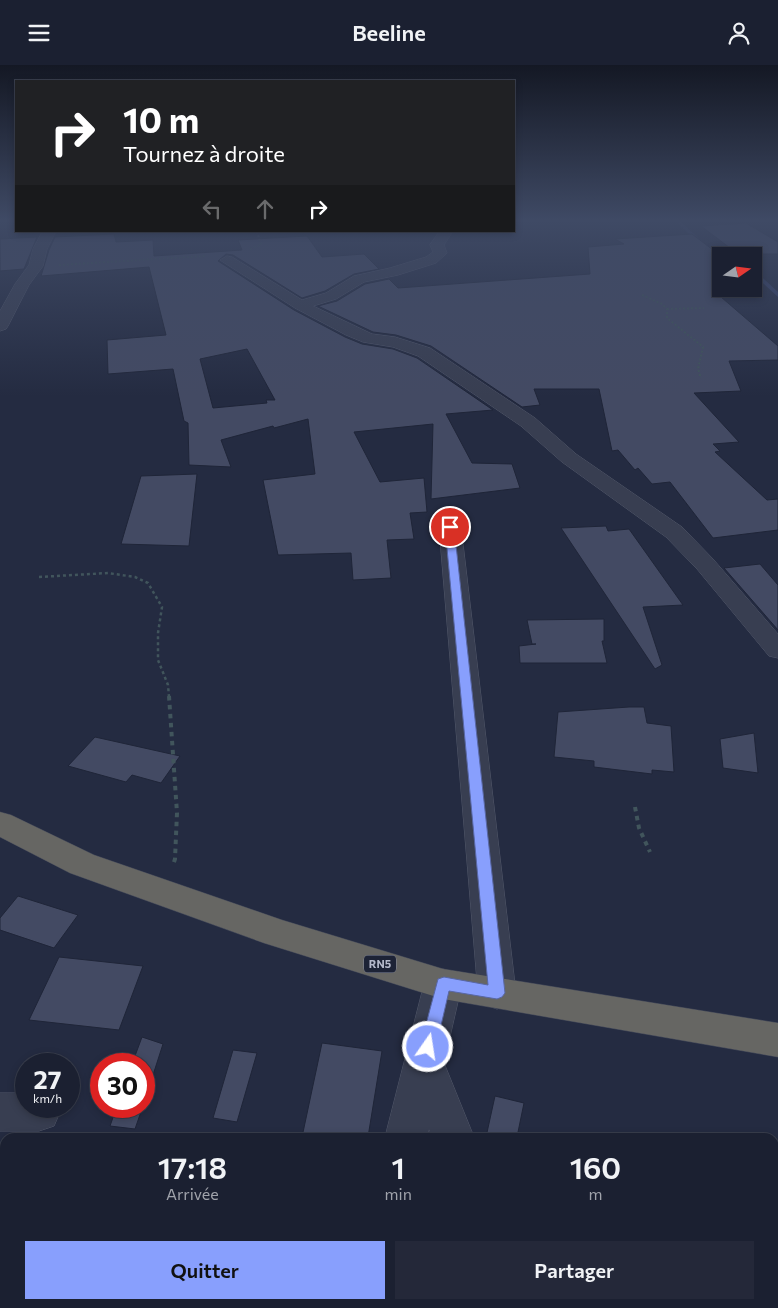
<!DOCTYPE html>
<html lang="fr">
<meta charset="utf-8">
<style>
:root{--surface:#1b2031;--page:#242839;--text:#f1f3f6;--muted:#a0a3ab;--line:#393e4d;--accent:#889ffd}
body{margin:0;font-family:Commissioner,sans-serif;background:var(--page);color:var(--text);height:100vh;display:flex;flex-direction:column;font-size:19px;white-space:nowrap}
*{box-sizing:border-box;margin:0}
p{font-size:16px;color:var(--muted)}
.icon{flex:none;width:28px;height:28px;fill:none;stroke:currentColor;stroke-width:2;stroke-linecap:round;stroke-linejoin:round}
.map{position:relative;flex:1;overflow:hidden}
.drawer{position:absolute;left:0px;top:1068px;width:779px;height:176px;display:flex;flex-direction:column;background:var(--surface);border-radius:15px 15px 0 0;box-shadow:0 2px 8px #0003,0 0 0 1px var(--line)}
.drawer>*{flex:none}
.top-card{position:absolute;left:15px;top:15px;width:500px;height:152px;border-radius:0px;box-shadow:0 2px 8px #0003,0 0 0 1px var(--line);background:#202124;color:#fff;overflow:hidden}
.needle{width:32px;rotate:76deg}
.controls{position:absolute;left:712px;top:182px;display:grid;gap:10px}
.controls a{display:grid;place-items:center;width:50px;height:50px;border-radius:0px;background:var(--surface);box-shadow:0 2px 8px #0003,0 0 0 1px var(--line);font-size:25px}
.speed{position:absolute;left:15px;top:988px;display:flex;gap:10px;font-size:25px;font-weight:700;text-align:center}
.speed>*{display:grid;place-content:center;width:65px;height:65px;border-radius:50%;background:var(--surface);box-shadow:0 2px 8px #0003,0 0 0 1px var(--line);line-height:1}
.speed small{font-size:12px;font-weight:400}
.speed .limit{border:8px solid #d22;background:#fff;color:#111}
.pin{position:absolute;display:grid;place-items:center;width:42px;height:42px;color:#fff;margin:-21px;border:2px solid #fff;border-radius:50%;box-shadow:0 1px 5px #0007}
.me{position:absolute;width:55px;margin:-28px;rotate:13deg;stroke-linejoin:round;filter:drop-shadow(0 0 4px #0008)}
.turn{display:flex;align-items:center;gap:18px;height:105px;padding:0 25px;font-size:22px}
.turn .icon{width:65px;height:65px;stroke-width:2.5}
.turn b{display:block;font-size:35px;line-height:42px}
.lanes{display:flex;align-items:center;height:48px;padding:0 25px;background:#0003;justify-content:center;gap:25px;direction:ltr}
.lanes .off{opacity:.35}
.eta{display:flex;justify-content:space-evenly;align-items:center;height:85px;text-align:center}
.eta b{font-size:30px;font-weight:600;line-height:35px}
.action{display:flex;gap:10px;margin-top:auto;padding:10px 25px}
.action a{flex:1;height:58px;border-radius:0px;background:var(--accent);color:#111;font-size:20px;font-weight:600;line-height:58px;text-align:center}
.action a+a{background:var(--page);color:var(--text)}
header{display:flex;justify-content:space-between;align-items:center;height:65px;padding:0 25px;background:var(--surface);font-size:22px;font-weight:600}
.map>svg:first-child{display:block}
</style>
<header><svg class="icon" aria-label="menu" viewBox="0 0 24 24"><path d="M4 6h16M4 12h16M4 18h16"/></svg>Beeline<svg class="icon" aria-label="person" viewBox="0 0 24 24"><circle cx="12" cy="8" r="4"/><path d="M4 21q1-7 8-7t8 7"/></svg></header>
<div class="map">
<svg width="778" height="1243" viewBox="0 0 778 1243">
<rect width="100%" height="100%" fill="#242b41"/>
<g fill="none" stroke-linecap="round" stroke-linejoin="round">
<g fill="#354067" fill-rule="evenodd">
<polygon points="677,157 681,157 704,178 722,191 721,194 700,180"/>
<polygon points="754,205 778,227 778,232 754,210"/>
</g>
</g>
<g fill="#434a63" stroke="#1f2538" fill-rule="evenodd">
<polygon points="746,158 778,177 778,189 738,189 701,161"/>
<path d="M114,169L116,177L153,175L154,191L242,185L238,175L307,171L322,192L364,189L379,204L354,209L325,226L302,233L233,190L226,189L218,196L294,245L345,272L362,279L393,284L417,293L493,345L446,349L472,398L512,399L520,423L431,434L433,359L354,367L380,417L424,413L427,447L410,448L414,474L387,475L391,513L353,515L351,488L278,490L263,415L315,409L308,354L274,363L273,361L221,375L231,402L189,400L188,358L184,356L173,304L108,309L107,275L166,270L149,202L41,211L49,185L55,172ZM247,284L275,335H266L267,338L213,343L200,294Z"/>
<polygon points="692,169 721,191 721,224 748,224 714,226 778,281 778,295 729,296 741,326 694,328 739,377 713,379 720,386 715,387 767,435 778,434 778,465 713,473 670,417 652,419 638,403 635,405 618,385 612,386 599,324 534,324 540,340 522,342 431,281 396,270 373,267 318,241 337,236 365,219 389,214 398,223 590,209 588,182 624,179 615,174"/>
<polygon points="37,172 24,204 0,206 0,174"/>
<polygon points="197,409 189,481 121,479 141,411"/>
<polygon points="606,461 608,466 629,464 683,540 643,542 662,600 655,604 561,463"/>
<polygon points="760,499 778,520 778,565 724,503"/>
<polygon points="604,554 604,576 602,576 607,598 520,598 519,581 536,579 532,579 527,555"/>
<polygon points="629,642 644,642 647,658 671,661 674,707 652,705 652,709 594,702 594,696 554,692 558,647"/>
<polygon points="754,668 758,708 723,703 720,674"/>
<polygon points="95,672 180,691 161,718 132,710 126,717 68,701"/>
<polygon points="18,831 78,850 54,883 0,865 0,853"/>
<polygon points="59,892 143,901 119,965 29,955"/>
<polygon points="142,972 163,979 144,1038 144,999 132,999"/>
<polygon points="322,978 382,986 368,1072 302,1072"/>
<polygon points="233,985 257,988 237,1057 213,1053"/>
<polygon points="495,1031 524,1038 517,1072 486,1072"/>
<polygon points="117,1041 143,1041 135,1064 110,1061"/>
</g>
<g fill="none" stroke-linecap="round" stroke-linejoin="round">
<defs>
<g id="minor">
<polygon points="43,166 56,166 47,184 43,201 29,220 8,261 6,264 0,266 0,246 15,219 29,200 33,184"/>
<polygon points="440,166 453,166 444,180 447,188 436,198 398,210 364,217 336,234 313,241 372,269 395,272 430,283 535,353 576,389 682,462 713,494 778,569 778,593 769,591 697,504 666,472 562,397 521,361 418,291 393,282 363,277 346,270 295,243 220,195 227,191 232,192 302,235 326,228 354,211 390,203 426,192 433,187 430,180"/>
<polygon points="450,455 458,457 461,462 516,928 510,939 497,944 484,939 478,928 439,462 442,457"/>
<polygon points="443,904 456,908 462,919 444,998 474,1072 432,1072 429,1064 427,1072 385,1072 424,919 430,908"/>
<polygon points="0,1028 26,1028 26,1041 57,1041 60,1047 54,1061 39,1066 0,1066"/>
<polygon points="336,1239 384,1239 383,1243 335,1243"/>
<polygon points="487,1239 535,1239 536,1243 488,1243"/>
</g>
<polygon id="trunk" points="0,747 11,750 94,790 282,855 443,904 778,958 778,992 443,934 264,878 70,808 0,772"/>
</defs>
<use href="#minor" stroke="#53596b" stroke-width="1"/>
<use href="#trunk" stroke="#404658" stroke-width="1"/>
<g stroke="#41555c" stroke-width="2" stroke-dasharray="2 2" stroke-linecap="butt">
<polyline points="250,184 261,180 257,166"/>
<polyline points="59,200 205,191"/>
<polyline points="642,230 662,239 667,244 667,253 703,282 698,304 701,313"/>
<polyline points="667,244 704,243"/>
</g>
<polyline stroke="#41555c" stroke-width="2.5" stroke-dasharray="3 3" stroke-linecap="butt" points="39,512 108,508 135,512 148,518 162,542 158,568 158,595 168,620 169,632"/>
<g stroke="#41555c" stroke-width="4" stroke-dasharray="4.5 4.5" stroke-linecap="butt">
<polyline points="169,631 177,748 175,794 173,800"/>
<polyline points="635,742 639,763 650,787"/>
</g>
<use href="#minor" fill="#383e51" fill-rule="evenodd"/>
<use href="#trunk" fill="#666663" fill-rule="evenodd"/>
</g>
<linearGradient id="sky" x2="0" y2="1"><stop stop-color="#141824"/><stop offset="0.47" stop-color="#3f4a65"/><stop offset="1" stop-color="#3f4a65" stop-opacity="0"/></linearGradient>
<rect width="778" height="331" fill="url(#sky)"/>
<polygon fill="#889ffd" stroke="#5867a4" points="446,460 450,460 454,462 505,928 502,932 497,934 449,926 436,982 434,987 428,989 422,987 420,982 438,914 444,912 488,920 445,462"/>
<g text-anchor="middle" stroke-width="4.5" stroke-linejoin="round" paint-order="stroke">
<rect fill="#1d2336" stroke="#878c9e" stroke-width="1" x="364" y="890.5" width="32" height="17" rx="4"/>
<g font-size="11" font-weight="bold" fill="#b5b9cb">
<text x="380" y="903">RN5</text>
</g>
</g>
</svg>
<div class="controls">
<a><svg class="needle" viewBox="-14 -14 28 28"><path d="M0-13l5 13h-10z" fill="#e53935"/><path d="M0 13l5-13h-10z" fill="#a0a3ab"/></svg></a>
</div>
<div class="speed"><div>27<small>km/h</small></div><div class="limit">30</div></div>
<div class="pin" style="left:450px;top:462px;background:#d93025"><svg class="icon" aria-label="arrive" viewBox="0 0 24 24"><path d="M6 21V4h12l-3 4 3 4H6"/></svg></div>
<svg class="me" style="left:428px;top:982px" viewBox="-20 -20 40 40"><circle r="17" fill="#889ffd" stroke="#fff" stroke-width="3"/><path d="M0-11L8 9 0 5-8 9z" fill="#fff"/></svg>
<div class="top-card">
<div class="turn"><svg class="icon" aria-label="right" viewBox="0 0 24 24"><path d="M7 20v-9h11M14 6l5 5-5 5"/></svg><div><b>10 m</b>Tournez à droite</div></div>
<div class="lanes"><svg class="icon off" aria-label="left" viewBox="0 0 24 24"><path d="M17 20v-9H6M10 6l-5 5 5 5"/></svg><svg class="icon off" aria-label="ahead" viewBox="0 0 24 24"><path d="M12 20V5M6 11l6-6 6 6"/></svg><svg class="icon" aria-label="right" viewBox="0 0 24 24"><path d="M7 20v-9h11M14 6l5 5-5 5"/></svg></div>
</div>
<section class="drawer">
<div class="eta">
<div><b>17:18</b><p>Arrivée</p></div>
<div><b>1</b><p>min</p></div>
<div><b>160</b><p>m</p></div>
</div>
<div class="action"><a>Quitter</a><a>Partager</a></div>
</section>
</div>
